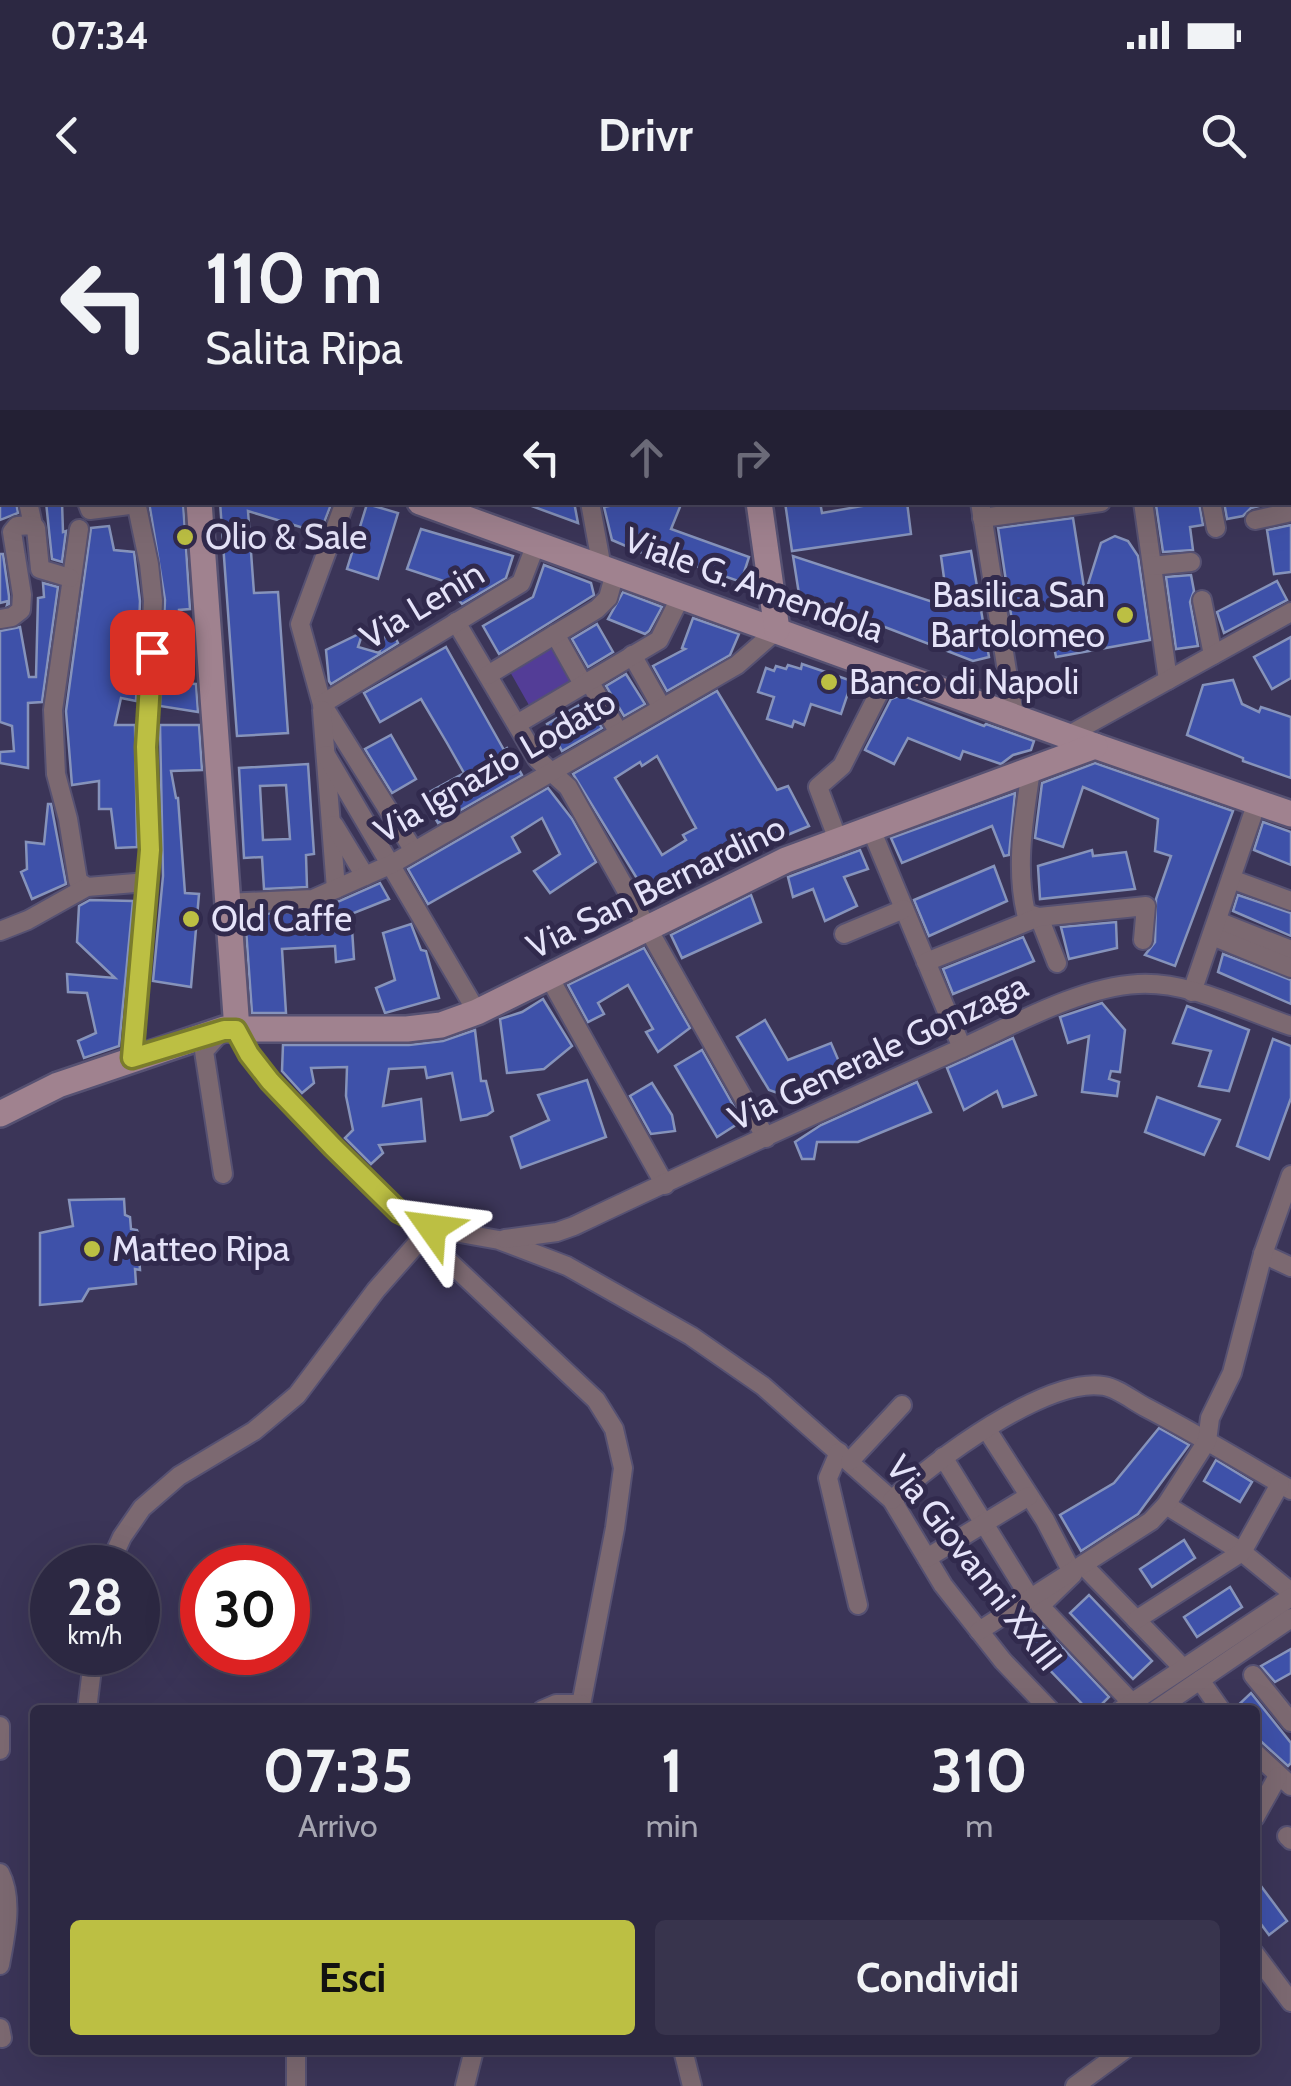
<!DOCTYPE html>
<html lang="it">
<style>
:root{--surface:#2c2842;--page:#38344d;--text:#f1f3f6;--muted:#a6a6b2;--line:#48445b;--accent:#bcbf43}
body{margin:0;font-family:Cabin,sans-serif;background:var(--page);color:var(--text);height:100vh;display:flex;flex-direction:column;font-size:38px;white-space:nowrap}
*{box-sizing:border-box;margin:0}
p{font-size:32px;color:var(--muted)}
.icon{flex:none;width:55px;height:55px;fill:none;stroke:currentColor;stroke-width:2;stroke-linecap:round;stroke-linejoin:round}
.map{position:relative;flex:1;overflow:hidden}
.panel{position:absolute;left:30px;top:1505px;width:1230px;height:350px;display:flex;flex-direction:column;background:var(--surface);border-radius:10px;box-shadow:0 10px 40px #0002,0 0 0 2px var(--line)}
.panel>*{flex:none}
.hud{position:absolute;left:0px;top:0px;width:1292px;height:305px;box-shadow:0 10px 40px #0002,0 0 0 2px var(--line);background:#2c2842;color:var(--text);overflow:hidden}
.speed{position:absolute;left:30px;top:1345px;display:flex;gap:20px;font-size:50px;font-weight:700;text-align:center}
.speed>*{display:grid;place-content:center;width:130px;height:130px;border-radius:50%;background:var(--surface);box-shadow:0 10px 40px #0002,0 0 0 2px var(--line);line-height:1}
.speed small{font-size:25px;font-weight:400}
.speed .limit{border:15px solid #d22;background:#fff;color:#111}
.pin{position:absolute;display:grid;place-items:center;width:85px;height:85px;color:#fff;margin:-42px;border-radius:20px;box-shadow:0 5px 15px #0006}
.me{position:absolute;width:110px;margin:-55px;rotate:301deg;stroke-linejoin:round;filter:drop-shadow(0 0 8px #0008)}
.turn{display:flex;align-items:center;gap:35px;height:210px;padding:0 40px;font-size:45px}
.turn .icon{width:130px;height:130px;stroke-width:2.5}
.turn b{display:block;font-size:70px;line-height:85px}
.lanes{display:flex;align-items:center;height:95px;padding:0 40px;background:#0003;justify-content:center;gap:50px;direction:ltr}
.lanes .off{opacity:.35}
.eta{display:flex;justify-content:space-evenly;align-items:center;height:170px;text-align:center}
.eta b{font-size:60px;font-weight:800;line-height:70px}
.button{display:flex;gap:20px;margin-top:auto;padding:20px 40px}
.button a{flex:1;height:115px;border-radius:10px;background:var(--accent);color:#111;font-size:40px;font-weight:800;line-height:115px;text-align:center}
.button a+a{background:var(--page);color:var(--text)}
.status{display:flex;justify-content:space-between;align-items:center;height:70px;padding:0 50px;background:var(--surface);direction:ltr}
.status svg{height:28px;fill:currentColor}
header{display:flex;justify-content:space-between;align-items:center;height:130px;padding:0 40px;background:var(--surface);font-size:45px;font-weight:800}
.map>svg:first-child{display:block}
</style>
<div class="status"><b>07:34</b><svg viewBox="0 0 49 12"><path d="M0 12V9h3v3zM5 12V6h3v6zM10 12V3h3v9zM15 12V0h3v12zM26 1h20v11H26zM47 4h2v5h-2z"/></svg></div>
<header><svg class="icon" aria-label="back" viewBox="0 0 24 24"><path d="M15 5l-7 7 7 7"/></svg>Drivr<svg class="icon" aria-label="search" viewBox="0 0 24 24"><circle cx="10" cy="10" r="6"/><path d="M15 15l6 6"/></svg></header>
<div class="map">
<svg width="1291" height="1886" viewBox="0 0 1291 1886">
<rect width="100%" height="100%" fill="#3b3558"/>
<polygon fill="#533d97" points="554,443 576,480 530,507 509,470"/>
<g fill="#3e51a9" stroke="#8693bb" stroke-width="2.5" fill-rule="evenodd">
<polygon points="0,302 16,302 18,313 0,320"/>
<polygon points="46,302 62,302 63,332 66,331 62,362 52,359"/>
<polygon points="149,302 183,302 190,409 179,410 178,438 192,437 194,455 179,456 178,483 196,484 198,512 160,506 165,400"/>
<polygon points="220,302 332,302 320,333 248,311 254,393 278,392 288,533 237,536"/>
<polygon points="526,302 574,302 578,323 526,304"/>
<polygon points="629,302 682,302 671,329 749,357 741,382 661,354 658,360 612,340 604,307"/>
<polygon points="785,302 820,302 822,313 868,305 868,302 907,302 911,334 792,351"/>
<polygon points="1176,302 1199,302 1203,325 1190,327 1193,350 1163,352 1156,305"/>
<polygon points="1224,302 1276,302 1251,308 1243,316 1227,319"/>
<polygon points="367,304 398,313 378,379 347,369"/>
<polygon points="1073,318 1085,394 1101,343 1115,336 1128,341 1138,356 1150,440 1056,457 1052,436 1015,441 998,328"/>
<polygon points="1291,325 1291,372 1274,374 1267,330"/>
<polygon points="109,326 114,350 134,352 140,401 136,501 121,498 115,525 135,525 137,647 116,648 111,609 99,609 99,581 72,585 66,511 91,328"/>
<polygon points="421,329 513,356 506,378 462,404 455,396 459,386 407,369"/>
<polygon points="971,351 989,457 973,461 799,394 793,356 948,407 941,356"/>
<polygon points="0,354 3,354 9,396 9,404 7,405 8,401 0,403"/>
<polygon points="544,365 591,383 594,395 499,454 483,426 533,397"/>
<polygon points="1191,375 1194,391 1190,402 1198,446 1176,449 1166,377"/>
<polygon points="1277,381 1287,400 1224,433 1217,412"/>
<polygon points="43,383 58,387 42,502 28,503 28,568 0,563 0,552 14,551 12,526 0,522 0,431 20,427 29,477 36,477 38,398 44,397"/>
<polygon points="623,392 662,407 649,431 645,434 608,419"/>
<polygon points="693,418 739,434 730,455 667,491 653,466 685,449 682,448"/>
<polygon points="597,424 613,452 588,467 572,439"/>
<polygon points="389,425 398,443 331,484 329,481 326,450 363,432 358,447 379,453"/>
<polygon points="1291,437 1291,478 1272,489 1254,457"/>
<polygon points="446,447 504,550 507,548 522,575 438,623 422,596 464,573 447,543 421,499 380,522 364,493"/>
<polygon points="802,464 852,481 841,514 811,504 804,525 794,521 792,527 767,519 774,497 758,492 766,468 774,471 776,466 786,469 788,465 801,469"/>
<polygon points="626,474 645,504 624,516 606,486"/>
<polygon points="1233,480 1242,504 1259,512 1261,507 1291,517 1291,578 1243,561 1243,558 1187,535 1203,485"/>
<path d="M717,491L777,590L788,586L809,626L768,643L767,640L704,670L652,703L573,574ZM657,556L696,628L683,635L686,640L662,655L615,578L640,562L642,566Z"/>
<polygon points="901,495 984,526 986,524 1034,541 1031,550 1013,555 1001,564 963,551 960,559 908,538 894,564 865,550 891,499"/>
<polygon points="586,501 602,528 562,551 547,524"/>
<polygon points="160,525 199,525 202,570 171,571 176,598 178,598 185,693 199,694 191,787 153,781 163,676"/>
<polygon points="391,535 416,579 392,593 365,549"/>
<polygon points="1095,563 1233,611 1175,766 1145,755 1155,742 1156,699 1171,656 1155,651 1158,619 1083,587 1063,647 1035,638 1042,583"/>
<path d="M308,564L314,654L306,655L307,687L264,689L262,657L244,658L239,568ZM286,585L290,639L263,640L260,586Z"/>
<polygon points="548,588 572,619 596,662 550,693 534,671 560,654 542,618 512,637 520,652 428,704 408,669"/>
<polygon points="1015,593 1009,655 1004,656 992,626 902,663 891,638"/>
<polygon points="48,604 51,604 66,684 32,699 21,672 27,669 26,642 44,644"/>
<polygon points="1263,622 1291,632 1291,665 1254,650"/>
<polygon points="860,650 868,669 844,677 857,706 825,721 813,689 793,697 788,677"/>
<polygon points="1092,650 1093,656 1126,652 1135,689 1040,699 1038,666"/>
<polygon points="994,666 1007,701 929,736 914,700"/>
<polygon points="380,683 389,699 351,714 354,759 336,762 335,746 282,749 286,813 252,813 245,715 317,711"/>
<polygon points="751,695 761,722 682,758 671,735"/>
<polygon points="1238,695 1291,713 1291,736 1233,711"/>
<polygon points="90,700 133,701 119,846 84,858 78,841 96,833 87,793 68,792 67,774 115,778 77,742 79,706"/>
<polygon points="1116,722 1117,748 1069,759 1061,727"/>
<polygon points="411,724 421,750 426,751 439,798 385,813 376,788 395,780 383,733"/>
<polygon points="1023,737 1034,761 953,794 943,769"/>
<polygon points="644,748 690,828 658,852 646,832 653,829 628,785 598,803 604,814 588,822 568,785"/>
<polygon points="1223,754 1291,780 1291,804 1218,772"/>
<polygon points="543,799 572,846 544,869 507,873 500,819 522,812"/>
<polygon points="1102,803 1125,830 1120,872 1111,871 1109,879 1119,882 1117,896 1082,892 1089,836 1068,843 1060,817"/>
<polygon points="1187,806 1249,830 1229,891 1199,886 1211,851 1173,843"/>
<polygon points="765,820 788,860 831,843 843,871 789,897 769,890 737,837"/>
<polygon points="475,830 481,881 486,881 493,911 487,915 461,920 452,873 427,878 425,867 389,869 383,906 421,899 425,941 379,945 383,953 371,964 345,938 353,930 346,896 347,867 311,868 314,883 302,893 282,871 283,845 409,845 443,841"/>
<polygon points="1013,838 1036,895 1003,907 997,891 964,910 947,868"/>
<polygon points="1273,839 1291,846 1291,898 1269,959 1237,946"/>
<polygon points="702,850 742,921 717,937 675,866"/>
<polygon points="587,880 606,937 521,968 511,937 549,920 538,895"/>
<polygon points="917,882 931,912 858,942 817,942 814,959 802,959 795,942 821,925"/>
<polygon points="652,883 672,915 675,931 651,934 630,896"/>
<polygon points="1157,897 1220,920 1204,955 1145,932"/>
<polygon points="124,999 125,1015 130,1017 131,1029 137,1030 140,1041 144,1043 144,1056 139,1056 140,1070 135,1069 136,1084 89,1089 82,1101 40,1105 40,1033 73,1026 69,1000"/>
<polygon points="1159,1228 1189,1245 1138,1314 1081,1351 1060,1315 1114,1283"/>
<polygon points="1216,1260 1252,1282 1240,1302 1204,1281"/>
<polygon points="1184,1340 1195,1358 1152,1387 1140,1369"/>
<polygon points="1230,1387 1242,1407 1197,1437 1184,1417"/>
<polygon points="1089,1395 1152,1461 1133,1479 1070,1413"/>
<polygon points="1041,1425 1109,1497 1096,1510 1088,1510 1023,1442"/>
<polygon points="1291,1449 1291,1473 1275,1482 1261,1466"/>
<polygon points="1251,1493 1291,1543 1291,1563 1288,1566 1255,1536 1255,1510 1233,1510"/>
<polygon points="1255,1678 1287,1721 1269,1735 1255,1716"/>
</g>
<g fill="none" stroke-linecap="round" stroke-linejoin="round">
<defs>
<g id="street">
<polyline points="409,0 409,2"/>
<polyline points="607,0 608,2"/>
<polyline points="932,0 932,2"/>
<polyline points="1134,0 1135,2"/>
<polyline points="92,2 96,0"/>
<polyline points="742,2 757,0"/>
<polyline points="1290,6 1291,5"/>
<polyline points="0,28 2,30"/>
<polyline points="0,75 2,73"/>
<polyline points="1290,153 1291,153"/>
<polyline points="0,224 2,226"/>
<polyline points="1290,227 1291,234"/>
<polyline points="1290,278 1291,278"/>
<polyline points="28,302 33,325"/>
<polyline points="87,302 90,310 137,304"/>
<polyline points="345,302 300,424 322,504 414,651"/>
<polyline points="590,302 602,368"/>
<polyline points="980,302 1014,515"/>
<polyline points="1143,302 1168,480"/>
<polyline points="1211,302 1216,328"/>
<polyline points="982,318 1101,302"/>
<polyline points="1255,320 1291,312"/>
<polyline points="79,329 53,510 56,574 68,619 78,681 87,687"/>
<polyline points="1152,366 1191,362"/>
<polyline points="1202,400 1213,455"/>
<polyline points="0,419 12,417 21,410 22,395 12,332 17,326 33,325 36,328 40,369 70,378"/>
<polyline points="456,422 537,559 568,587 766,938"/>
<polyline points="555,434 583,484"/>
<polyline points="632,455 662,508"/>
<polyline points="488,475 597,409 608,398 615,373"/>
<polyline points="589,481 619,533"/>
<polyline points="322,504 521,383 536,344"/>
<polyline points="322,510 336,689"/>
<polyline points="517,524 659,440 681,396"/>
<polyline points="1067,536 1291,412"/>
<polyline points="326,555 477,812"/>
<path d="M1031,570C1024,619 1015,665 1026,713L1039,717L1057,763"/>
<polyline points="334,625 365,676"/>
<polyline points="871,629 962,848"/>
<polyline points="838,640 818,587 842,566 890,471"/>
<polyline points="1231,679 1291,701"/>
<polyline points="225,703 313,699 392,664 737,465 777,430"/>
<polyline points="1217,721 1291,750"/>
<polyline points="0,731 28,720 87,687 147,682"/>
<polyline points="844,734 904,709"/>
<polyline points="1212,736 1291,768"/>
<polyline points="926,762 1039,717 1146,706 1143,740"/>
<polyline points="549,777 665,985"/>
<polyline points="1192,792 1257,602"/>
<polyline points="237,830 249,854 270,881 399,1012 432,1028 499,1040 567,1066 691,1136 763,1186 892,1300 943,1385 1003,1461 1050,1510"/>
<polyline points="220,833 204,851 223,974"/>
<polyline points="132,858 150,650 146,547 153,401 149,364 136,302"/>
<polyline points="423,1037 596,1200 614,1229 623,1268 615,1328 580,1510"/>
<path d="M505,1039L557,1032L574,1026C699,966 826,909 953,852C1008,828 1078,787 1138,784C1189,781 1243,810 1291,826"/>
<polyline points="1263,1054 1291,1067"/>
<polyline points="987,1230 1045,1320 1073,1374 1040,1406 1132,1503"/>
<polyline points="839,1252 828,1278 858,1405"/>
<polyline points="943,1257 1030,1398"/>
<polyline points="850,1261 902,1205"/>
<path d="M892,1300C932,1262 1047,1176 1104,1186C1117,1188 1132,1200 1145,1207C1195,1233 1243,1262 1291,1290"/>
<polyline points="1166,1305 1242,1352 1291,1392"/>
<polyline points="927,1358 1029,1296"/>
<polyline points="1083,1365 1183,1468"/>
<polyline points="108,1368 122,1337 142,1308 179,1276 254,1231 297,1195 376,1090 428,1031"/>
<polyline points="1136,1420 1242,1352 1280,1284"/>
<polyline points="979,1431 1151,1321 1166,1305 1207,1241 1210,1218 1232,1173 1263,1054 1291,975"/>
<polyline points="1253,1475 1291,1522"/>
<polyline points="1200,1480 1221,1510"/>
<polyline points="87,1510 94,1452"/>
<polyline points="542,1510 556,1504 581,1504"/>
<polyline points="1121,1510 1291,1397"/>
<polyline points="1156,1510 1291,1418"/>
<polyline points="0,1526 0,1550"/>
<polyline points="1255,1553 1291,1586"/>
<polyline points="1255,1617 1278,1576"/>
<polyline points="1287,1636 1291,1640"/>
<path d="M0,1673C14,1700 5,1737 0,1765"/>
<polyline points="1255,1754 1291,1802"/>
<polyline points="0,1828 2,1838"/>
<polyline points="296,1850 296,1886"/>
<polyline points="683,1850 692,1886"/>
<polyline points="465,1886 474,1850"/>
<polyline points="1075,1886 1124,1850"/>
</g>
<g id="secondary">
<polyline points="716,0 716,2"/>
<polyline points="150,2 150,0"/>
<polyline points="199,302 237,830"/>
<polyline points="420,302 1095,546 1291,614"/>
<polyline points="759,302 777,430"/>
<polyline points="0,914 58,885 224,829 407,829 441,825 477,812 786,660 1095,546"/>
</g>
<g id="primary">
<polyline points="1218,0 1220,2"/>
<polyline points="1290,58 1291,59"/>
</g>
</defs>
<use href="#street" stroke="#565172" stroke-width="22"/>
<use href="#secondary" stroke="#565172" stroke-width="30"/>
<use href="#primary" stroke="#565172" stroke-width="30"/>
<use href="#street" stroke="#7c6971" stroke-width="18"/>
<use href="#secondary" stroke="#a0828f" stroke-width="25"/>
<use href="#primary" stroke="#bc95a6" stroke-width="25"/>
</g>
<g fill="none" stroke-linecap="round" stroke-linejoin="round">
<defs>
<polyline id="route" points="152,452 146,547 150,650 132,858 224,830 236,830 249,854 270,881 333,947 399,1012 432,1028"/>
</defs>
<use href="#route" stroke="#7a7c2c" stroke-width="25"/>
<use href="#route" stroke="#bcbf43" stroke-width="18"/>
</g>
<g fill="#bcbf43" stroke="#312a4d" stroke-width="4">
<circle cx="185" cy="337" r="10"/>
<circle cx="1125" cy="415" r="10"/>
<circle cx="829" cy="482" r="10"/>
<circle cx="191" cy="719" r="10"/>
<circle cx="92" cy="1049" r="10"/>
</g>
<g text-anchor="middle" stroke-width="10" stroke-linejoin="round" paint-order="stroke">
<g font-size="35" fill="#e5e3f9" stroke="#312a4d" text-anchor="start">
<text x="205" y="349">Olio &amp; Sale</text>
<text x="1105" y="407" text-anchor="end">Basilica San<tspan x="1105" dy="40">Bartolomeo</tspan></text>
<text x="849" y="494">Banco di Napoli</text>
<text x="211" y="731">Old Caffe</text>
<text x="112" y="1061">Matteo Ripa</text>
</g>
<g font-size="35" fill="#e5e3f9" stroke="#312a4d">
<text transform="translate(754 385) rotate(20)" y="12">Viale G. Amendola</text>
<text transform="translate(422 405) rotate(-31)" y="12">Via Lenin</text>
<text transform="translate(495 566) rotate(-30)" y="12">Via Ignazio Lodato</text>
<text transform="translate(656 687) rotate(-26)" y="12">Via San Bernardino</text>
<text transform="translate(878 852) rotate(-25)" y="12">Via Generale Gonzaga</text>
<text transform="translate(974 1363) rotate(52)" y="12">Via Giovanni XXIII</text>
</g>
</g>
</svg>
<div class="speed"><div>28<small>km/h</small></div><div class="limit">30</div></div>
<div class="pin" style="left:152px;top:452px;background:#d93025"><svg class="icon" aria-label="arrive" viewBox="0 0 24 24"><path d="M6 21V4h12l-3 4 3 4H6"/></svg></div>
<svg class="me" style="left:432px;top:1028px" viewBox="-20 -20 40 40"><path d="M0-17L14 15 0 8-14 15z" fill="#bcbf43" stroke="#fff" stroke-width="4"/></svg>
<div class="hud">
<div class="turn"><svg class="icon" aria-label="left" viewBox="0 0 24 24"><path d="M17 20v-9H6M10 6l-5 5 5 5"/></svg><div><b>110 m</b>Salita Ripa</div></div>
<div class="lanes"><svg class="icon" aria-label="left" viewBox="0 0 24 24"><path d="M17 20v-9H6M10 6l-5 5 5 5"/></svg><svg class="icon off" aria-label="ahead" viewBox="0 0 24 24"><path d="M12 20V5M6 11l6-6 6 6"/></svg><svg class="icon off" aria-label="right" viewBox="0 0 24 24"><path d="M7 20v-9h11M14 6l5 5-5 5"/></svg></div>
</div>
<section class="panel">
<div class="eta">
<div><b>07:35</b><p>Arrivo</p></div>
<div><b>1</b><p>min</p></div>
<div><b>310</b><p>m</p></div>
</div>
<div class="button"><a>Esci</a><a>Condividi</a></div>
</section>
</div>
